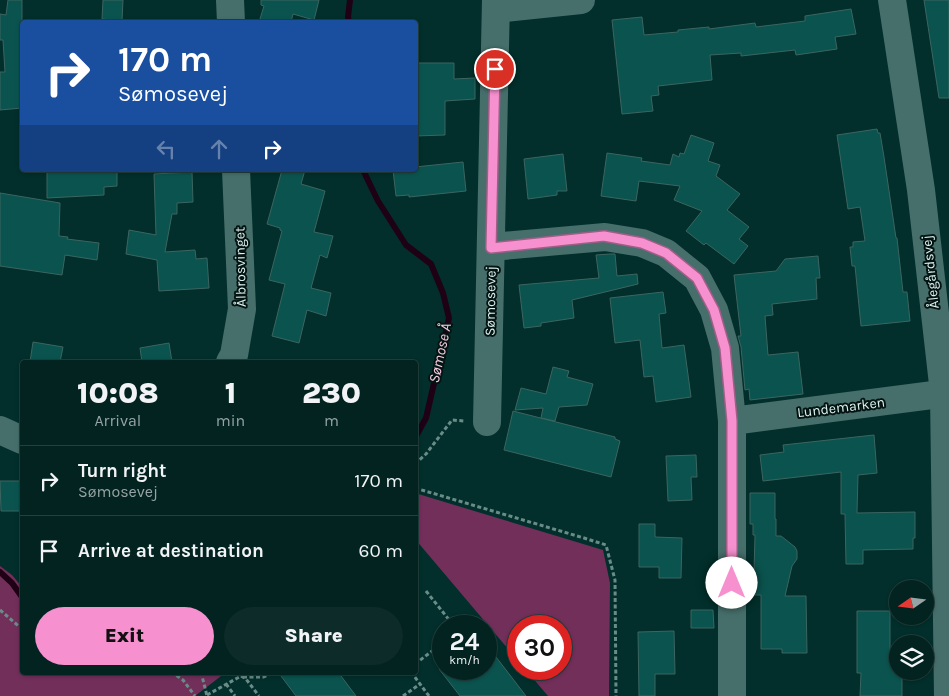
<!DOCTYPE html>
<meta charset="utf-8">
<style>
:root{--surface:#022320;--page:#0c2b29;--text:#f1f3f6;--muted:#96a4a5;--line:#23403e;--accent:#f690cf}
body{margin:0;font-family:Karla,sans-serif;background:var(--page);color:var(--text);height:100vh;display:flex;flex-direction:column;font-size:19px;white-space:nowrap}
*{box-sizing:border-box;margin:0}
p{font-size:16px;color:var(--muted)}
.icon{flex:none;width:28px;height:28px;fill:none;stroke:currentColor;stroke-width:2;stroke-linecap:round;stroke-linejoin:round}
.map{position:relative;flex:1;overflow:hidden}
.panel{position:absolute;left:20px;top:360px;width:398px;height:315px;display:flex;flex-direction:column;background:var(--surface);border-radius:5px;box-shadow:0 1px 4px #0004,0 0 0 1px var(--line)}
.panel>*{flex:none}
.guide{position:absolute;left:20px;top:20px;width:398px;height:152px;border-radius:5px;box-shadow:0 1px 4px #0004,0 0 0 1px var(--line);background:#1a4fa0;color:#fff;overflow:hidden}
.needle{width:32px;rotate:256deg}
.fabs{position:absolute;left:889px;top:580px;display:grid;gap:10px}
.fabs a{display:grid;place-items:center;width:45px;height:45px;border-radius:50%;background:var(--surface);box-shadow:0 1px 4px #0004,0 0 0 1px var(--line);font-size:25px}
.speed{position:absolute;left:432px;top:615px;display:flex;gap:10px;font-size:25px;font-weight:700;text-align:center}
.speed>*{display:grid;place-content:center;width:65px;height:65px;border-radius:50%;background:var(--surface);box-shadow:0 1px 4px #0004,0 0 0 1px var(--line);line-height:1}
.speed small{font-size:12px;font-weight:400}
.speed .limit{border:8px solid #d22;background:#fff;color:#111}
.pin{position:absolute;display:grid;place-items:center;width:42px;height:42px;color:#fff;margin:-21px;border:2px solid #fff;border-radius:50%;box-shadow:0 1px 5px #0007}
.me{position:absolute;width:55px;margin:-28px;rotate:0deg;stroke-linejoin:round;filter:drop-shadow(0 0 4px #0008)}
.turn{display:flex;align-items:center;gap:18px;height:105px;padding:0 15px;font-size:22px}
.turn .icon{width:65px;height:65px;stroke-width:2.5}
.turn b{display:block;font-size:35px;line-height:42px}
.lanes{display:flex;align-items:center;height:48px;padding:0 15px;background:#0003;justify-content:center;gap:25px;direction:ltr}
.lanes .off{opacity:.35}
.eta{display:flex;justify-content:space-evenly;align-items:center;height:85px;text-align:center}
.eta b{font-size:30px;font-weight:800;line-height:35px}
.action{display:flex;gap:10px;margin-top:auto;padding:10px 15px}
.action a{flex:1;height:58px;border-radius:30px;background:var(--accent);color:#111;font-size:20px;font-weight:800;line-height:58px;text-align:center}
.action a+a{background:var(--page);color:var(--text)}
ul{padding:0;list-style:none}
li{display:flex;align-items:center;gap:15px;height:70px;padding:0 15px;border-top:1px solid var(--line)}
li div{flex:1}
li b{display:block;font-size:19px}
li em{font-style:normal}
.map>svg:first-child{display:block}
</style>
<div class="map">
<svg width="949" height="696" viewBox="0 0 949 696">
<rect width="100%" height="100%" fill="#022f2b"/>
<g fill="#712f5a">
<polygon points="415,493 603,550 610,583 609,696 548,696 525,669 561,669 561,626 519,626 519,662 415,539"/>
<polygon points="0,566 12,575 22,587 22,672 225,673 195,696 0,696"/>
</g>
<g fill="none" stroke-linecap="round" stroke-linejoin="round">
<g stroke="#1f0115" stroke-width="6">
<polyline points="349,22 348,17 350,0"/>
<polyline points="363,170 378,201 406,245 431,264 443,293 449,318 426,418 415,438"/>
<polyline points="0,572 12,583 22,597"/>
</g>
</g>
<g fill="#0b534e" stroke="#3c6560">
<polygon points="8,0 22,0 22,108 0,110 0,72 5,72 3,40 0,40 0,14 6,15"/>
<polygon points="103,0 123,0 122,21 102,19"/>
<polygon points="261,0 319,0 314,20 293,14 291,22 259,22 264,6 261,5"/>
<polygon points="924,0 949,0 949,98 939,98"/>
<polygon points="851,9 856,34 835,37 837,49 796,55 795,50 741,56 741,53 710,55 712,80 658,86 659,95 651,96 653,111 622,114 612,20 642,17 644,35 678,32 678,30 709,27 709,29 755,23 756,27 805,21 805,16"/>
<polygon points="415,63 454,63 454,79 475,78 475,99 445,101 445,135 415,136"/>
<polygon points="877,129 878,133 880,133 884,157 896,238 897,238 903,292 907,292 910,321 861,326 855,266 852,266 850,247 853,247 853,242 865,241 860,207 848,209 837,135"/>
<polygon points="691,135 714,143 708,161 720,165 716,176 740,194 727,210 749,227 739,239 748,246 734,264 706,243 704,245 686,231 702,211 674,200 680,186 639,181 636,201 601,196 607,153 642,158 641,161 670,165 673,154 679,157 680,153 684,154"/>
<polygon points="563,154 567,191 557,191 557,195 528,199 524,159"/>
<polygon points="463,162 466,191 409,197 409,195 396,196 393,170 415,170 415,167"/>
<polygon points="47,170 117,170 117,186 104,187 104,195 47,198"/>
<polygon points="282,170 305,170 301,184 325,191 314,232 333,236 327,258 320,255 311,288 331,293 326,316 307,310 299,343 272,336 285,284 269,280 282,231 280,230 280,228 267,224"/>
<polygon points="192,172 193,202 177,203 177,214 172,214 165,252 195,250 196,259 207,258 209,288 159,291 157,260 126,254 129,230 156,235 154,174"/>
<polygon points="0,193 60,203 59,236 68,237 67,239 99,243 97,260 65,255 62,275 0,266"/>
<polygon points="610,254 615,254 617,276 637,274 638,284 572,300 574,318 541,323 541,326 524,328 519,285 599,278 596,255"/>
<polygon points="818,256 820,278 816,278 817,299 772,304 773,315 765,316 768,355 798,352 803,394 750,400 749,389 745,390 741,347 738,336 741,336 734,275 776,271 785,259"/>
<polygon points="663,292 666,313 659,314 662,348 684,345 691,397 656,402 653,376 644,377 640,340 615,343 610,298"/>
<polygon points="33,342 63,347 60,362 30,362"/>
<polygon points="169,343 172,362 142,362 140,348"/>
<polygon points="553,367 569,371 567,377 593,384 587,405 559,407 555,421 541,418 543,408 515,410 521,388 546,394"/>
<polygon points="513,411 615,437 615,439 620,441 611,477 504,450"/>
<polygon points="874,435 877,473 858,475 857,513 915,512 915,538 913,538 913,549 863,550 863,564 846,564 845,514 841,514 841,472 763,481 760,455 784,452 783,445"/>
<polygon points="696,455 697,477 691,477 692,500 668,501 666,456"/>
<polygon points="0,481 22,481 22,511 1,511"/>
<polygon points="750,493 775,493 775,519 776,519 776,536 781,536 795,547 797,551 797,559 792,566 785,596 806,596 807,653 782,653 782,649 761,649 761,595 748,595 748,573 754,573 755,535 753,535 753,524 750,524"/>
<polygon points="639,524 655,524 655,537 682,538 681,578 659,578 659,567 639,567"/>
<polygon points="691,610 713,610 714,628 691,628"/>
<polygon points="857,611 890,611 890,659 898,659 898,671 902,671 902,696 860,696 861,673 857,673"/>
<polygon points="674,631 675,674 655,674 655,696 639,696 638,632"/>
<polygon points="486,644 526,696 460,696 439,669 486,669"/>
<polygon points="278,672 338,672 356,696 296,696"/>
</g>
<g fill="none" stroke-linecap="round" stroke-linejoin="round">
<g stroke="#6a8c88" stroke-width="3" stroke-dasharray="4 2.5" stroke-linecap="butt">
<polyline points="415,464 426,454 452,420 464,421"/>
<polyline points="415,488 584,538 606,545 615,580 616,696"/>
<polyline points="426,591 454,626"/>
<polyline points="0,610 22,629"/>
<polyline points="464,626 470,621"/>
<polyline points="415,664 444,642"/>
<polyline points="171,672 183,680 195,696"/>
<polyline points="201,672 207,696"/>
<polyline points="411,672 429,696"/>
<polyline points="243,677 263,677 276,672"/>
<polyline points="226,684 235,696"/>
<polyline points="207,695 241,676 246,679 259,696"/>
<polyline points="403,696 420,684"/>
</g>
<g stroke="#466f6b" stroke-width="28">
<polyline points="230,0 231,22"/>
<polyline points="892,0 921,190 944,393 948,696"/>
<polyline points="496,9 581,0"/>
<polyline points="491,247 605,237 642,243 666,253 697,278 714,310 725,348 732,421 732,696"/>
<polyline points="230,362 234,355 242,309 236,170"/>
<polyline points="732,421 949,393"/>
<polyline points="487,422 496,0"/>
<polyline points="0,430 22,440"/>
</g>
</g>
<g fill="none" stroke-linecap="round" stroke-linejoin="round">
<defs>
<polyline id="route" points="495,69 491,248 604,236 642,243 666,253 697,278 714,310 725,348 732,421 732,583"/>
</defs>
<use href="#route" stroke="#a05e87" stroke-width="12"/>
<use href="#route" stroke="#f690cf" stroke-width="9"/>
</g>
<g text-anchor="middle" stroke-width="4" stroke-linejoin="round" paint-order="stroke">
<g font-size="14" fill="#ddf3f0" stroke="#041412">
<text transform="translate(240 267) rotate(-91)" y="5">Ålbrosvinget</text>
<text transform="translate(930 272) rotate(-96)" y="5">Ålegårdsvej</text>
<text transform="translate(490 301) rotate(-89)" y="5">Sømosevej</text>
<text transform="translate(841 407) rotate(-7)" y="5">Lundemarken</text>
</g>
<g font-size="15" font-style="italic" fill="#f5cbe3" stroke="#041412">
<text transform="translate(440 353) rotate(-78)" y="5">Sømose Å</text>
</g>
</g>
</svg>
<div class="fabs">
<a><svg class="needle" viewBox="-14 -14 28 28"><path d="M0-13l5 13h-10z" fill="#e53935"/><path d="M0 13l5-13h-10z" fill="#96a4a5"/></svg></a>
<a><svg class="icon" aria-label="layers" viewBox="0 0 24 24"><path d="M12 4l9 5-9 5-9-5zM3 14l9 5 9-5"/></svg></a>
</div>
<div class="speed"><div>24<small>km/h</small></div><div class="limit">30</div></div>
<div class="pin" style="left:495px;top:69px;background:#d93025"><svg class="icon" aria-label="arrive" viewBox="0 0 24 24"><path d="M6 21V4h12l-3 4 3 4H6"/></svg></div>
<svg class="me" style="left:732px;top:583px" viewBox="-20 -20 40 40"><circle r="19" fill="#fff"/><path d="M0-13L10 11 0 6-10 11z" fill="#f690cf"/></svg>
<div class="guide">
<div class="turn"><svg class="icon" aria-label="right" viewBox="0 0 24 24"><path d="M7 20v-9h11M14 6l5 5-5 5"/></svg><div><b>170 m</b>Sømosevej</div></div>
<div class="lanes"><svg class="icon off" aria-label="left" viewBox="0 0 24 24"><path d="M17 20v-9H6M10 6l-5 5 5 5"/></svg><svg class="icon off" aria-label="ahead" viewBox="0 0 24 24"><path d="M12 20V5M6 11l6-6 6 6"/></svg><svg class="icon" aria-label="right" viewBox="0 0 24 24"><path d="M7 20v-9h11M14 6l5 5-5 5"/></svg></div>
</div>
<section class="panel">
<div class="eta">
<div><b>10:08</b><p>Arrival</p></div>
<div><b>1</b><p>min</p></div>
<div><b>230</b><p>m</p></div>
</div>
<ul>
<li><svg class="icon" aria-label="right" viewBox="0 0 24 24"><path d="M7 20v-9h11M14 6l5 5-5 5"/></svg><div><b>Turn right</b><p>Sømosevej</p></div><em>170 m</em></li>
<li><svg class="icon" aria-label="arrive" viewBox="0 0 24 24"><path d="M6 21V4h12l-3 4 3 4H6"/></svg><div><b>Arrive at destination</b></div><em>60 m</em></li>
</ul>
<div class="action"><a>Exit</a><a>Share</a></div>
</section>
</div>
